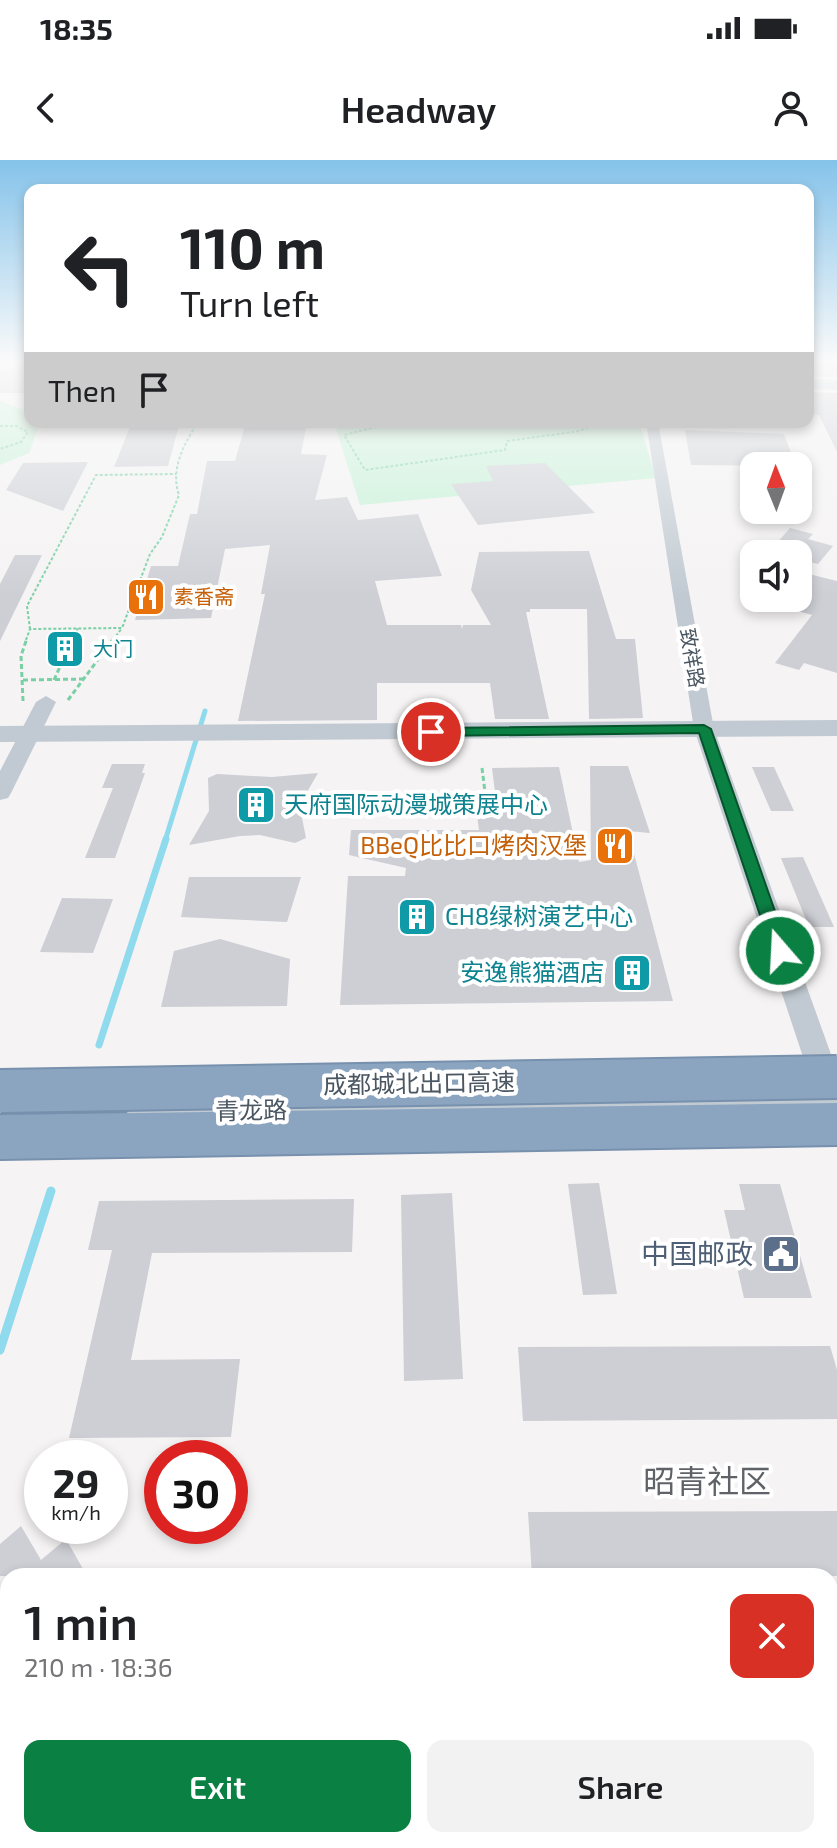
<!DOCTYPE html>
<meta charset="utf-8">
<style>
:root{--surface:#fff;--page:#f2f2f2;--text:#202124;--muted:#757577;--accent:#0b8043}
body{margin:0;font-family:"Exo 2","Noto Sans SC",sans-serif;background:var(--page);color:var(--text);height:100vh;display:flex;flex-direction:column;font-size:30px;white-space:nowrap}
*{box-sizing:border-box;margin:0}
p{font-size:26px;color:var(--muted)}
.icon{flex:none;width:44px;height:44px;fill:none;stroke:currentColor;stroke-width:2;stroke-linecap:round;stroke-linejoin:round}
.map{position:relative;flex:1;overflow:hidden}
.panel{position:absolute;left:0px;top:1408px;width:838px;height:280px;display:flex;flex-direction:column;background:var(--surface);border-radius:24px 24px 0 0;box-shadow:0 4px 12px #0003}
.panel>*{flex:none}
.top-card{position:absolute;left:24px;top:24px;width:790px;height:244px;border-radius:16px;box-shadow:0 4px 12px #0003;background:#fff;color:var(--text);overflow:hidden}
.needle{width:52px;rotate:359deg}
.buttons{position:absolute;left:740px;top:292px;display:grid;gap:16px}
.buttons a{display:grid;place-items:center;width:72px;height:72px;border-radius:16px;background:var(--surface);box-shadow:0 4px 12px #0003;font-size:40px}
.speed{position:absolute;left:24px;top:1280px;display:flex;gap:16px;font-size:40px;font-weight:700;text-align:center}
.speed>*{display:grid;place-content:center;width:104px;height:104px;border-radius:50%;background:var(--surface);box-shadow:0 4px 12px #0003;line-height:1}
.speed small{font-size:20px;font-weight:400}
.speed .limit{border:12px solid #d22;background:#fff;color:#111}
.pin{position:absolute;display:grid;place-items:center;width:68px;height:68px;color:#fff;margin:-34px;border:4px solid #fff;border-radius:50%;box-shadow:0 2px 8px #0007}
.me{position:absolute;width:88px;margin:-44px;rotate:341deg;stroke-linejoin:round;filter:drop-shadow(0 0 6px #0008)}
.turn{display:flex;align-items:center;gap:28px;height:168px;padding:0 24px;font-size:36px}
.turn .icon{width:104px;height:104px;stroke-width:2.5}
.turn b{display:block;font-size:56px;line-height:68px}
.then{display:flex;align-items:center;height:76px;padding:0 24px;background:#0003;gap:16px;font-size:30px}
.round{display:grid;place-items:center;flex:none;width:84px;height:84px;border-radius:16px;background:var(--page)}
.summary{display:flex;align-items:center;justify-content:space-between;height:136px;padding:0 24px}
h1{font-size:48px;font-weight:600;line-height:60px}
.cta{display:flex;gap:16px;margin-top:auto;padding:16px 24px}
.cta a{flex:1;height:92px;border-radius:16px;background:var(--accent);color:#fff;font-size:32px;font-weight:600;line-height:92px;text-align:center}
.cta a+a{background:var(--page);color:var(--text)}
.status{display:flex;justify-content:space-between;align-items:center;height:56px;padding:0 40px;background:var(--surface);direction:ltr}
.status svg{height:22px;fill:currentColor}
header{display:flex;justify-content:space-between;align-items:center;height:104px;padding:0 24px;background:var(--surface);font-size:36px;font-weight:600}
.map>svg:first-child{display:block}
</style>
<div class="status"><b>18:35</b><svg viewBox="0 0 49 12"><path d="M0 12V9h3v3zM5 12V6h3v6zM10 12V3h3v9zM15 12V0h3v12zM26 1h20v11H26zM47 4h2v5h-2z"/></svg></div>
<header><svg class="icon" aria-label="back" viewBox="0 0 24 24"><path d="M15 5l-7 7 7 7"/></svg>Headway<svg class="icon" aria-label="person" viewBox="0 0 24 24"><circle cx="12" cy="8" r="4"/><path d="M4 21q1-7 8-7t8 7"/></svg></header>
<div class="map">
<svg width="837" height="1688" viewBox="0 0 837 1688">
<rect width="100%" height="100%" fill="#f5f3f3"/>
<g fill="#c3f1d5">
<polygon points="0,241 30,252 30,262 38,262 39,266 29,293 0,305"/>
<polygon points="372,262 639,262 656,318 360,345 336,269"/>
</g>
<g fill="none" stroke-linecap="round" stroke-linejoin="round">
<polyline stroke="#90daee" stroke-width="5" points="165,681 205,551"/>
<polyline stroke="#90daee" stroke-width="7" points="99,885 166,679"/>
<polyline stroke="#90daee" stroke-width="9" points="0,1190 51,1031"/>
</g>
<g fill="#cdcfd5">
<polygon points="808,201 837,202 837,217 808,216"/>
<polygon points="13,206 30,206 30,233 0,233 0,210 10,210"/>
<polygon points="808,232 837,233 837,292 819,255 812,254 808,247"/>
<polygon points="132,262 180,262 168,306 114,307"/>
<polygon points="246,262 307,262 301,294 327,295 315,340 347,337 358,360 418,354 442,416 375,421 387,465 461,465 462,469 463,465 491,465 471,430 479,392 589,391 616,479 635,479 643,558 589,559 587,449 530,449 530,452 526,452 549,559 495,559 490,523 377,523 377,560 238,561 265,434 261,434 270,385 225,389 211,458 135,460 151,406 178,406 190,354 197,354 207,301 235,301"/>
<polygon points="685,270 784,274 796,306 691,305"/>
<polygon points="88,302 63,351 6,330 23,303"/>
<polygon points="545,303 595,353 478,365 451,324 493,321 486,306"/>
<polygon points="790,368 813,374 808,379 833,386 818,404 798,399 798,391 795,394 767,394"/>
<polygon points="15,395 42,395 0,481 0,424"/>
<polygon points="809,414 837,421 837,513 804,503 799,510 775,503 812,455 783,447 790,438 798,438 798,428"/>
<polygon points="112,604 145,604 142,613 145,613 115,698 85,698 113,628 102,628"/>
<polygon points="590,606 628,606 650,673 628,671 673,841 340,845 348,716 405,716 406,708 349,695 351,670 479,670 475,640 496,640 492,608 559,607 579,702 591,700"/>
<polygon points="752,607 774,607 794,651 771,651"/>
<polygon points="318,613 303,639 301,653 306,678 295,683 260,675 240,676 189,685 209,651 208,618 217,614 272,617"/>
<polygon points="803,697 834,767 809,767 781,698"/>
<polygon points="189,717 301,717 287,762 181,757"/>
<polygon points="62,738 113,739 93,793 40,792"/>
<polygon points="220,779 290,799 287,846 161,847 174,791"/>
<polygon points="599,1023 617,1134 583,1135 568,1024"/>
<polygon points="739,1024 780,1024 812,1138 744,1138 724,1050 745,1050"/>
<polygon points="452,1033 463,1219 404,1221 401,1035"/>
<polygon points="354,1039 352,1092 152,1093 131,1200 240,1199 231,1277 69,1278 112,1090 88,1090 99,1041"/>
<polygon points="830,1186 837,1210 837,1259 523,1261 518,1187"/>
<polygon points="837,1351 837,1416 532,1416 528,1352"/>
<polygon points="21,1366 41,1400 66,1379 87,1416 0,1416 0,1384"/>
</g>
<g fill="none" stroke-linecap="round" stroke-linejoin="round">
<defs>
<polygon id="motorway" points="837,943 837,985 0,999 0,955"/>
</defs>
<use href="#motorway" stroke="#7690ad" stroke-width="4"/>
<g stroke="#7ad0a6" stroke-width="2" stroke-dasharray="3 2" stroke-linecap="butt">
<polyline points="0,201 30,200"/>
<polyline points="396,262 344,275 365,310 505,290 507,281 580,271 599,262"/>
<polyline points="0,266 16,266 28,272 21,282 0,289"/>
<polyline points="30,469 27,446 96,315 176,314"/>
<path d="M26,480L30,469L122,468L150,394L162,377L179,335C170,309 184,284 198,262"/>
<polyline points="72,480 78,468"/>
<polyline points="113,480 122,468"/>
</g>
<g stroke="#7ad0a6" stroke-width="3" stroke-dasharray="5 3" stroke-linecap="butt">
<polyline points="23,520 84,519"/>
<polyline points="54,520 73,478"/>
<polyline points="68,540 114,478"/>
<polyline points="23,541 21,496 27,478"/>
<polyline points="482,608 486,640"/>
</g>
<g fill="#c1cad2" fill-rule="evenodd">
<polygon points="646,262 658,262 714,569 837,911 837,967 826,963 822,954 694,569"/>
<polygon points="46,536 56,542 11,633 8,638 0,640 0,611 36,542"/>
</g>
<g fill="#c1cad2" fill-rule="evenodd">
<polygon points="808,219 837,220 837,230 808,229"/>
<polygon points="837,560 837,576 0,582 0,566"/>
<polygon points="837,923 837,957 147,970 133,965 127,953 133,941 147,936"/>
</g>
<use href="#motorway" fill="#8ba5c1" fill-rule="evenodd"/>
<defs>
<polyline id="motorway-bridge" points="0,931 837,917"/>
</defs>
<use href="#motorway-bridge" stroke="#7690ad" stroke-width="46" stroke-linecap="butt"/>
<use href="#motorway-bridge" stroke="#8ba5c1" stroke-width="42"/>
</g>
<linearGradient id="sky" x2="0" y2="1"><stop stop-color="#85c3ea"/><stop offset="0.46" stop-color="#fafafa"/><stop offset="1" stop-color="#fafafa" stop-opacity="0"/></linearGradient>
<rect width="837" height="436" fill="url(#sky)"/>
<polygon fill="#0b8043" stroke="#07532c" stroke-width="2" points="704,565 711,569 789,791 786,796 780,798 772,791 699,573 431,576 424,572 431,568"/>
<defs>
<symbol id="restaurant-square" viewBox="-11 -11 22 22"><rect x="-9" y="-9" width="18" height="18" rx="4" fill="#e8710a" stroke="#fff"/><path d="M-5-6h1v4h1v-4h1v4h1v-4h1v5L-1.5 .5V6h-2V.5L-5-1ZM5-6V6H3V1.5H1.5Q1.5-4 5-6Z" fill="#fff"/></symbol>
<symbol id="building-square" viewBox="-11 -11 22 22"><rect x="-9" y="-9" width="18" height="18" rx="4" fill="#0f9aa8" stroke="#fff"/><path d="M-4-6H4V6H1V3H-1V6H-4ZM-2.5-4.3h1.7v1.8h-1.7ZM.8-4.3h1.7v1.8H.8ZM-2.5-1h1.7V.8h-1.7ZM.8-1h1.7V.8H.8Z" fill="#fff"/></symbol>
<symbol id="civic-square" viewBox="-11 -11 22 22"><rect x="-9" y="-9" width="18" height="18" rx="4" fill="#5c6f8a" stroke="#fff"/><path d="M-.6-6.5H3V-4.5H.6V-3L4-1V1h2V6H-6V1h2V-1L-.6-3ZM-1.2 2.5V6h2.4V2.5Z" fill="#fff"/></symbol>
</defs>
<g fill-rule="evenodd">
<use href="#restaurant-square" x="124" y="415" width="44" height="44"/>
<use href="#building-square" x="43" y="467" width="44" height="44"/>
<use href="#building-square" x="234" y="623" width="44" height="44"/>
<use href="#restaurant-square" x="593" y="664" width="44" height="44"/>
<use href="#building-square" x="395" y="735" width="44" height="44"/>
<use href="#building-square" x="610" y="791" width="44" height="44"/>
<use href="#civic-square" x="759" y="1072" width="44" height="44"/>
</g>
<g text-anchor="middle" stroke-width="8" stroke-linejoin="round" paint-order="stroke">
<g font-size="20" fill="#c56008" stroke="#fff" text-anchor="start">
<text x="174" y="444">素香斋</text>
</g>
<g font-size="20" fill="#0d838f" stroke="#fff" text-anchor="start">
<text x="93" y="496">大门</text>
</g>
<g font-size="20" fill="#4a5661" stroke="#fff">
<text transform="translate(692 498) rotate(80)" y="7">致祥路</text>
</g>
<g font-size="24" fill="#0d838f" stroke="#fff" text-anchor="start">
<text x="284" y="653">天府国际动漫城策展中心</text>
<text x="445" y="765">CH8绿树演艺中心</text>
<text x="604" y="821" text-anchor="end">安逸熊猫酒店</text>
</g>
<g font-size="24" fill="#c56008" stroke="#fff" text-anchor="end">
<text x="587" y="694">BBeQ比比口烤肉汉堡</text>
</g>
<g font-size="24" fill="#4a5661" stroke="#fff">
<text transform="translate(419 924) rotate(-1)" y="8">成都城北出口高速</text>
<text transform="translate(251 951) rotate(-1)" y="8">青龙路</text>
</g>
<g font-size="28" fill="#4e5e75" stroke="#fff" text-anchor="end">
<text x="753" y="1104">中国邮政</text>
</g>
<g font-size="32" fill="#5f6368" stroke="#fff">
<text x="707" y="1333">昭青社区</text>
</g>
</g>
</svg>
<div class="buttons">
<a><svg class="needle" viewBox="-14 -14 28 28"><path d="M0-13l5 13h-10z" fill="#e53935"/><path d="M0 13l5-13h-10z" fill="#757577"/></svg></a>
<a><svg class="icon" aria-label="sound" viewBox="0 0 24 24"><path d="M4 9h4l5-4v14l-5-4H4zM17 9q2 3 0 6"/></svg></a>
</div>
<div class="speed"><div>29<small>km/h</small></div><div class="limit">30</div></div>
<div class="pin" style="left:431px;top:572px;background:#d93025"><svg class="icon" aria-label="arrive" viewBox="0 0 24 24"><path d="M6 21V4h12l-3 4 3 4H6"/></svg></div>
<svg class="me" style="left:780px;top:791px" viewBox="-20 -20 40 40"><circle r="17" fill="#0b8043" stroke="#fff" stroke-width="3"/><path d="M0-11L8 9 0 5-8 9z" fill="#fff"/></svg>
<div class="top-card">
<div class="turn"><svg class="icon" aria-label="left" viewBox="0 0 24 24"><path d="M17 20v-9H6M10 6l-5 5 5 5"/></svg><div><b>110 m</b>Turn left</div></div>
<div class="then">Then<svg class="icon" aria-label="arrive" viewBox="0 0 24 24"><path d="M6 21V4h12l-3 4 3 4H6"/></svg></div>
</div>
<section class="panel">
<div class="summary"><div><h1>1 min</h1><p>210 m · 18:36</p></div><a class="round" style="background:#d93025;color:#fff"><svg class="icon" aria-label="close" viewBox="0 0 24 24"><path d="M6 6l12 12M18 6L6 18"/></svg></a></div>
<div class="cta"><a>Exit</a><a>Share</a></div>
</section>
</div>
